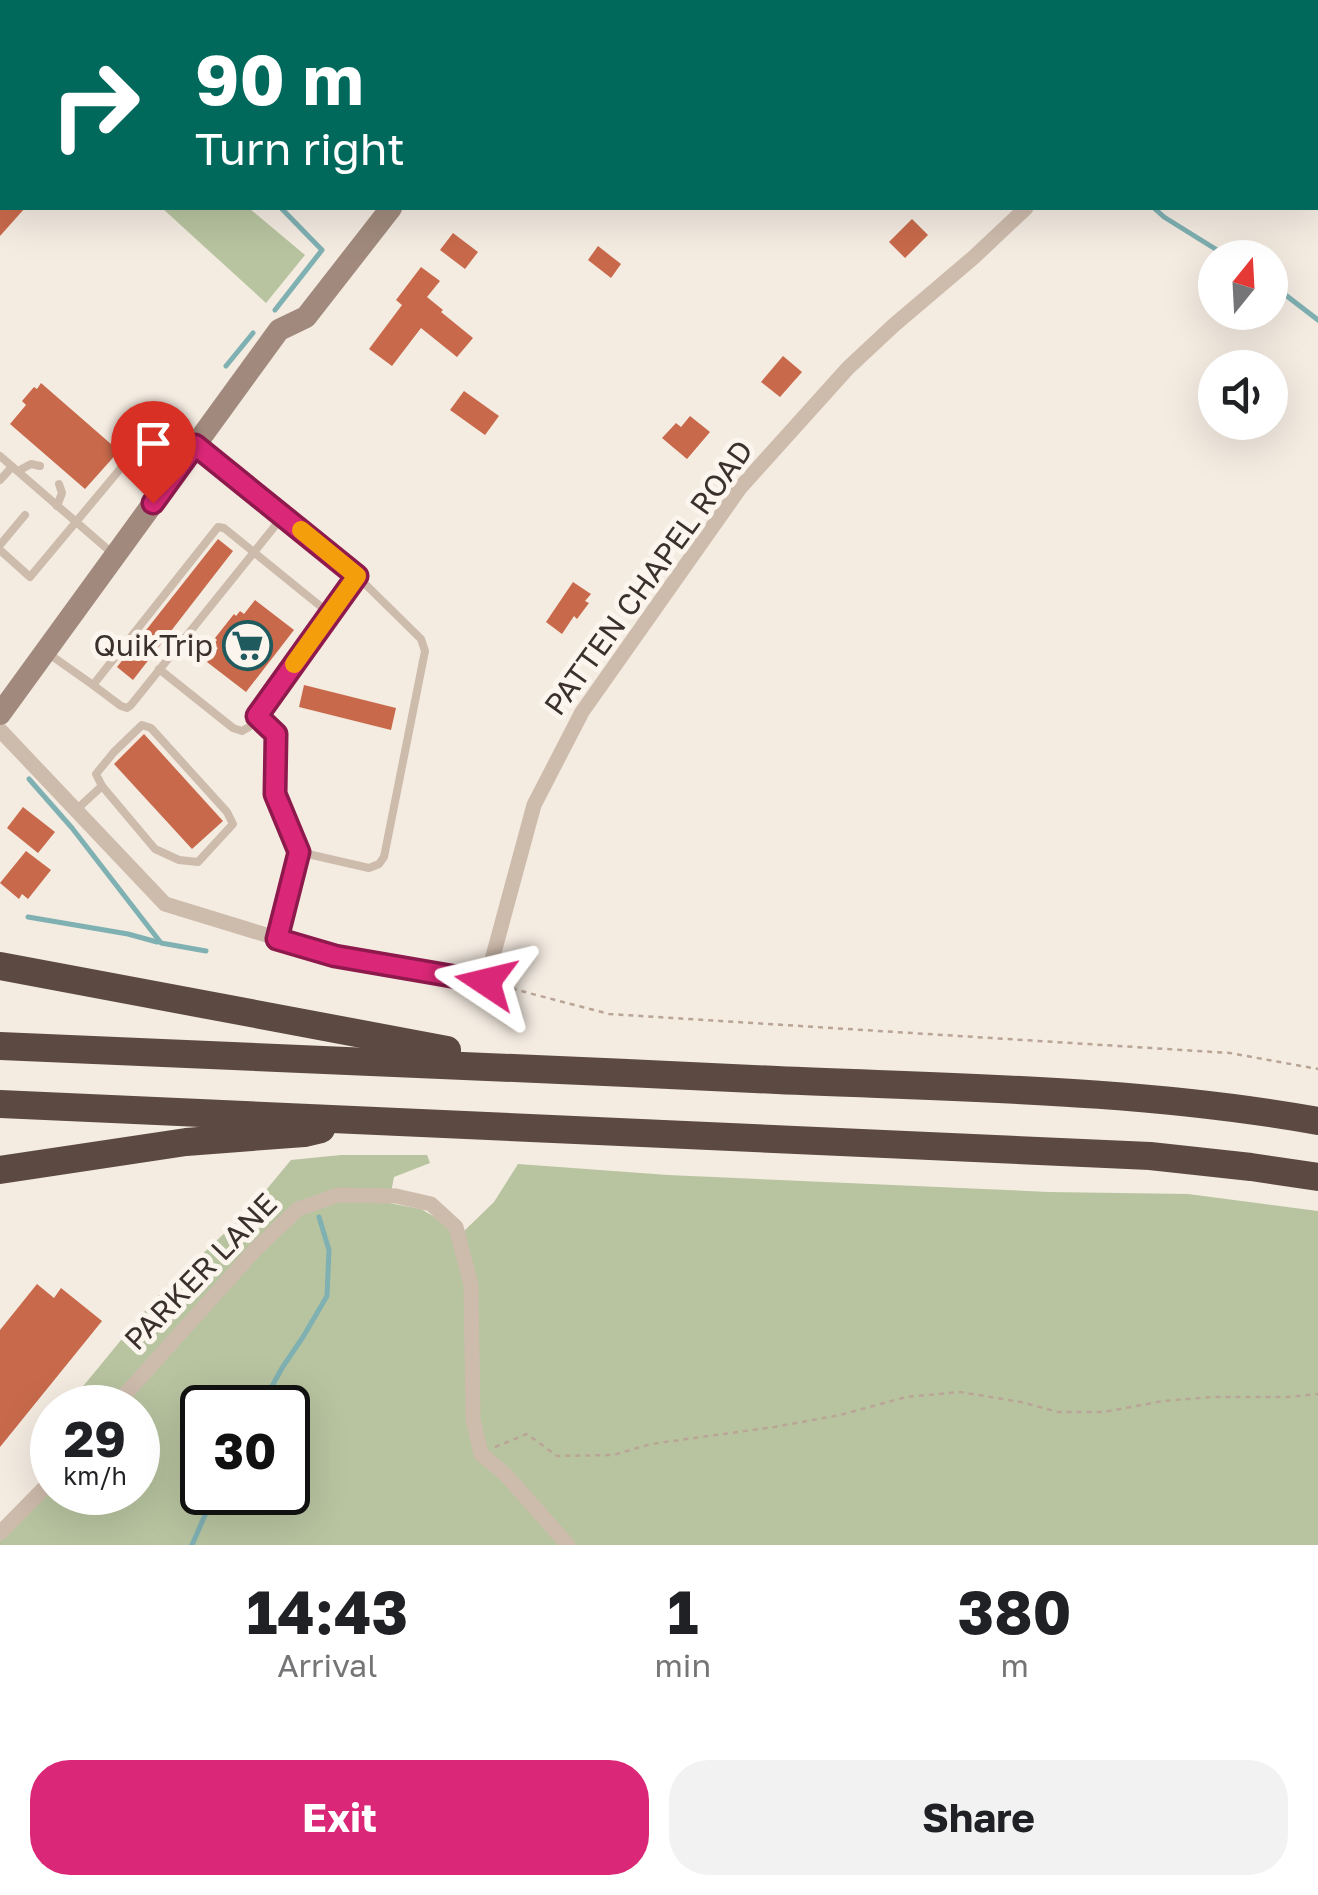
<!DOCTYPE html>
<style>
:root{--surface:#fff;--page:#f2f2f2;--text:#202124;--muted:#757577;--accent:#db2777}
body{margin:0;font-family:"Golos Text",sans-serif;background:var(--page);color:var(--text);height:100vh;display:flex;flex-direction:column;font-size:38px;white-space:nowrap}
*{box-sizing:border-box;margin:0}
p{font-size:32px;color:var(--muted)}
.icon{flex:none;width:55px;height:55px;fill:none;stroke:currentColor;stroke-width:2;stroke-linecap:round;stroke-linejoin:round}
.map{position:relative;height:1545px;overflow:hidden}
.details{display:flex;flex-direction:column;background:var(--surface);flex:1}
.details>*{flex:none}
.top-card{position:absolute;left:0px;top:0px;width:1320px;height:210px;box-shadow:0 10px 40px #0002;background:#00695c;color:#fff;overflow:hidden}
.needle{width:65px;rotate:18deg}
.fabs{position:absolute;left:1198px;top:240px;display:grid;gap:20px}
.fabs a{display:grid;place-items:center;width:90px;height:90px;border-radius:50%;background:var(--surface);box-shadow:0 10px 40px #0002;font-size:50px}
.speed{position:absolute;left:30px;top:1385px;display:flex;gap:20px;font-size:50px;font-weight:700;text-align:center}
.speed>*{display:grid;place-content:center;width:130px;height:130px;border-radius:50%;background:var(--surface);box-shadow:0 10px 40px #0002;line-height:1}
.speed small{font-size:25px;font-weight:400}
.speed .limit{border:5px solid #111;border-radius:15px;background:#fff;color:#111}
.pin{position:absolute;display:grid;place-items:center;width:85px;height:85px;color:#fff;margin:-102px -42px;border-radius:50% 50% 50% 0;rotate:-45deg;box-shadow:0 0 10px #0007}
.pin .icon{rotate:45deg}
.me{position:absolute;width:110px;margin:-55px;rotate:280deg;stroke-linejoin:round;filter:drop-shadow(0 0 8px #0008)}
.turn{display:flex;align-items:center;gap:35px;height:210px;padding:0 30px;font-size:45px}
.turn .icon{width:130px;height:130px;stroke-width:2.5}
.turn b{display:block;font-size:70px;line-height:85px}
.eta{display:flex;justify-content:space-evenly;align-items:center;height:170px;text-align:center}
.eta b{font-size:60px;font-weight:700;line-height:70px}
.button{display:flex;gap:20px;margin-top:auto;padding:20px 30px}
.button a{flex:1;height:115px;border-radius:40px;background:var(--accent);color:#fff;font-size:40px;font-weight:700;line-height:115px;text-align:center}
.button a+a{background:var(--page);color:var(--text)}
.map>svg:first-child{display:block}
</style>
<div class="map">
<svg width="1318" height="1545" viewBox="0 0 1318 1545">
<rect width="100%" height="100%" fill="#f4ebe1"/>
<g fill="#b8c4a0" fill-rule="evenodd">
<polygon points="162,208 249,208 305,255 266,303"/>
<path d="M341,1155H427L430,1163L394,1177L389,1203L421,1209L462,1233L494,1202L518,1164L668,1175L1049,1192L1188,1194L1318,1211V1545H0V1541L19,1520L52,1462V1492H138V1408L66,1407L154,1300L252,1207L291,1160ZM202,1408H288V1492H202Z"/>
</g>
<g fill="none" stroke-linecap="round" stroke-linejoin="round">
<g stroke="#7fb0b2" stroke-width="5">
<polyline points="915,0 918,2"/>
<polyline points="314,2 317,0"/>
<polyline points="1154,208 1164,217 1230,258"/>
<polyline points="1270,283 1318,320"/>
<polyline points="275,310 322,250 281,208"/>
<polyline points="226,366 253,333"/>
<polyline points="29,779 72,828 161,943 206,951"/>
<polyline points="28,917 128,934 157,942"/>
<polyline points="260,1408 282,1368 303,1337 327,1296 329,1250 319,1217"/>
<polyline points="192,1545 215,1492"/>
</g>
</g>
<g fill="#c8694b">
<polygon points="0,208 25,208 0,236"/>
<polygon points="912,219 928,235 905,258 889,242"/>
<polygon points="453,233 478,252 465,269 440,250"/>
<polygon points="598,246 621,264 611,278 588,260"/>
<polygon points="421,267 440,281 427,297 443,310 441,312 473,338 457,357 421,328 392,366 369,349 402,305 396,300"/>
<polygon points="783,356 802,372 780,397 761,382"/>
<polygon points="41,383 119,451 85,489 10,424 26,405 22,401 34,387 37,389"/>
<polygon points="464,391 499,416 485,435 450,410"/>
<polygon points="690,416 710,432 687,459 662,438 676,423 681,427"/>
<polygon points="218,539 233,551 133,680 117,667"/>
<polygon points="573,582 591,594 585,601 589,603 577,619 574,616 562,634 546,622"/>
<polygon points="255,600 294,630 246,692 207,662 218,648 213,645 217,640 215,638 234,614 236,616 240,611 244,614"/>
<polygon points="304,685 396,708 391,730 299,707"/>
<polygon points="144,734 223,821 192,849 114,764"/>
<polygon points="23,807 55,832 38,853 7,828"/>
<polygon points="26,851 51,870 28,899 22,894 19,899 0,883"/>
<polygon points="37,1284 54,1298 61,1288 102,1321 0,1447 0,1330"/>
</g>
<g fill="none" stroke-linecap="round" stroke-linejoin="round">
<g stroke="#b9a596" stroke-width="2.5" stroke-dasharray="5 5" stroke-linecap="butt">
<polyline points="502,986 609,1014 1230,1053 1318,1069"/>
<polyline points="495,1447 527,1434 557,1456 613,1455 651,1444 774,1427 840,1415 906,1397 960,1392 1021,1402 1058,1412 1104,1412 1163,1401 1212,1397 1288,1397 1318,1394"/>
</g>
<g stroke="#cdbbac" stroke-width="8">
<polyline points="0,456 112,553"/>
<polyline points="18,471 31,464 40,466"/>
<polyline points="0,480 12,467"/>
<polyline points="57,506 62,493 59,484"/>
<polyline points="0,545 25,515"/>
<polyline points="0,550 30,577 121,468"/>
<polyline points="49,654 93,685 218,527 224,528 330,614 357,576 197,447"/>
<polyline points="159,669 233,728 242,731 249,727 330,614"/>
<polyline points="93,685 121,706 127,708 131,705 283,516"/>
<polyline points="257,716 277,734 275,794 299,852 277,939"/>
<polygon points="142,725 151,728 227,812 233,824 198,862 179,860 155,849 102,786 96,774 114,752"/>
<polyline points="76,810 102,786"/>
<polyline points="299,852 369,868 379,864 384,857 425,651 421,639 357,576"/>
</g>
<g stroke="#cdbbac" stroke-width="15">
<polyline points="1148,2 1149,0"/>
<polyline points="0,730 165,904 335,956 486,982 534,805 582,712 740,488 848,368 894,325 974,257 1026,208"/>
<polyline points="113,1408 256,1249 298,1209 338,1195 396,1196 431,1204 456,1227 471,1285 473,1419 481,1454 505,1474 568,1545"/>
<polyline points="0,1533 52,1480"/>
</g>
<g stroke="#a18a7d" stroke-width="22">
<polyline points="550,2 552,0"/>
<polyline points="0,714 279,330 306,317 391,208"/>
</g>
<g stroke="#5c4a42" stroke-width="28">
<polyline points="0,966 447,1050"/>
<path d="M0,1046C259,1055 518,1068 777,1080C957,1088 1140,1089 1318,1121"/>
<polyline points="0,1104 1150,1156 1251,1167 1318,1177"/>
<polyline points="0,1170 186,1142 304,1133 321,1129"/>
</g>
</g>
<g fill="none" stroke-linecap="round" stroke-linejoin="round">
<defs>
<polyline id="route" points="153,503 195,445 357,576 257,716 276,734 275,794 299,852 277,939 335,956 486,982"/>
</defs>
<use href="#route" stroke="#8e194d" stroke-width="25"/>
<use href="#route" stroke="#db2777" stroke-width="18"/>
<polyline stroke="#f59e0b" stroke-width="18" points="294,664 357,576 301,530"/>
</g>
<defs>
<symbol id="supermarket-ring" viewBox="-11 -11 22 22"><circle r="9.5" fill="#fbf5ee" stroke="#1f5a5e" stroke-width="1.5"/><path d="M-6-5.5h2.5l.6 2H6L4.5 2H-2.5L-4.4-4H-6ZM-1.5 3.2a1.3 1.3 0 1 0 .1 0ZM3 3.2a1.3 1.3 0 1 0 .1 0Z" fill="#1f5a5e"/></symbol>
</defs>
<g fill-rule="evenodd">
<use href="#supermarket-ring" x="220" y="618" width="55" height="55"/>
</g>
<g text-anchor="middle" stroke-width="10" stroke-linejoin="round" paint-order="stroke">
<g font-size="30" fill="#3b302b" stroke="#fbf5ee">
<text transform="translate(649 578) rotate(-54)" y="10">PATTEN CHAPEL ROAD</text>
<text transform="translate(201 1272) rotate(-46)" y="10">PARKER LANE</text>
</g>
<g font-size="30" fill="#3b302b" stroke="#fbf5ee" text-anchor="end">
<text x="213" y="656">QuikTrip</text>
</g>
</g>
</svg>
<div class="fabs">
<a><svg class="needle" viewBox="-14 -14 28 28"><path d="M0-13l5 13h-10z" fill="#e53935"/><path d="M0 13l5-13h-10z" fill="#757577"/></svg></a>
<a><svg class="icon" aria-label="sound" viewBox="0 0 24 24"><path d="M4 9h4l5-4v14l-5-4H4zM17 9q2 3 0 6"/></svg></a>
</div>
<div class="speed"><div>29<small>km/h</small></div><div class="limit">30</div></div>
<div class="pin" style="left:153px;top:503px;background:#d93025"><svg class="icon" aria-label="arrive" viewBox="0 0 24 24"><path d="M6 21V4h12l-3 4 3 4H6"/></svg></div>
<svg class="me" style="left:486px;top:982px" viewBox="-20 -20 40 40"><path d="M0-17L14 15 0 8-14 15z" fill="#db2777" stroke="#fff" stroke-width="4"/></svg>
<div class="top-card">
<div class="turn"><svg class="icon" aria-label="right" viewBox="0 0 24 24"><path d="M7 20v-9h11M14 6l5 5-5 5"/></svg><div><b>90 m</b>Turn right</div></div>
</div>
</div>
<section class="details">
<div class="eta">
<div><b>14:43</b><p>Arrival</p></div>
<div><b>1</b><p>min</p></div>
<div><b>380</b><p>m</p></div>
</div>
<div class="button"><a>Exit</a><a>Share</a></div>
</section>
